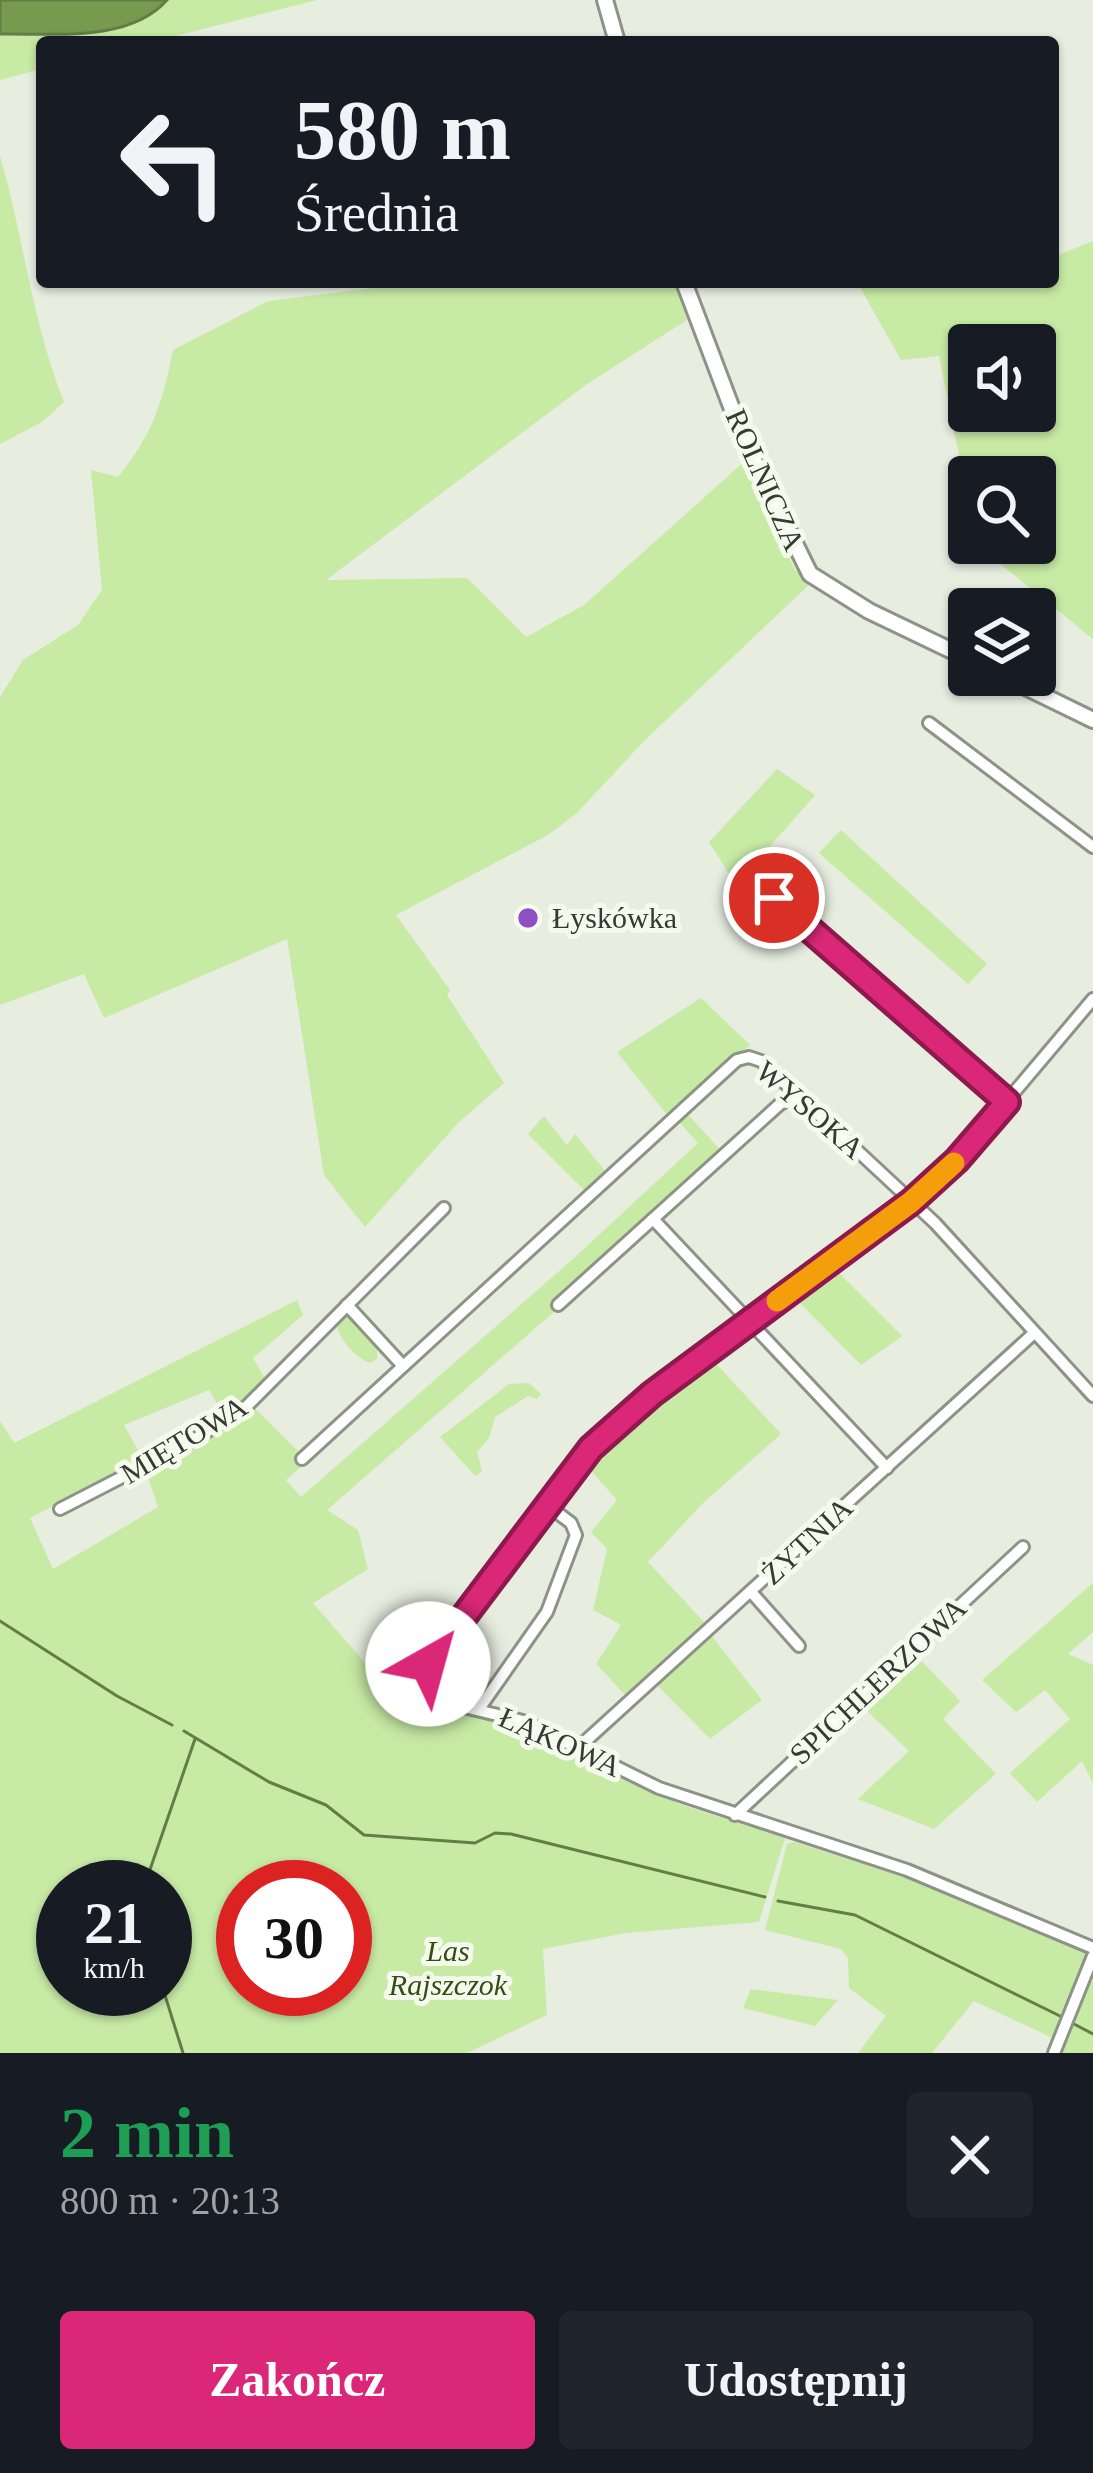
<!DOCTYPE html>
<html lang="pl">
<meta charset="utf-8">
<style>
:root{--surface:#171b24;--page:#20242c;--text:#f1f3f6;--muted:#9ea1a6;--accent:#db2777}
body{margin:0;font-family:Georgia,serif;background:var(--page);color:var(--text);height:100vh;display:flex;flex-direction:column;font-size:45px;white-space:nowrap}
*{box-sizing:border-box;margin:0}
p{font-size:39px;color:var(--muted)}
.icon{flex:none;width:66px;height:66px;fill:none;stroke:currentColor;stroke-width:2;stroke-linecap:round;stroke-linejoin:round}
.map{position:relative;height:2053px;overflow:hidden}
.panel{display:flex;flex-direction:column;background:var(--surface);flex:1}
.panel>*{flex:none}
.banner{position:absolute;left:36px;top:36px;width:1023px;height:252px;border-radius:12px;box-shadow:0 3px 9px #0004;background:#171b24;color:var(--text);overflow:hidden}
.controls{position:absolute;left:948px;top:324px;display:grid;gap:24px}
.controls a{display:grid;place-items:center;width:108px;height:108px;border-radius:12px;background:var(--surface);box-shadow:0 3px 9px #0004;font-size:60px}
.speed{position:absolute;left:36px;top:1860px;display:flex;gap:24px;font-size:60px;font-weight:700;text-align:center}
.speed>*{display:grid;place-content:center;width:156px;height:156px;border-radius:50%;background:var(--surface);box-shadow:0 3px 9px #0004;line-height:1}
.speed small{font-size:30px;font-weight:400}
.speed .limit{border:18px solid #d22;background:#fff;color:#111}
.pin{position:absolute;display:grid;place-items:center;width:102px;height:102px;color:#fff;margin:-51px;border:6px solid #fff;border-radius:50%;box-shadow:0 3px 12px #0007}
.me{position:absolute;width:132px;margin:-66px;rotate:38deg;stroke-linejoin:round;filter:drop-shadow(0 0 9px #0008)}
.turn{display:flex;align-items:center;gap:42px;height:252px;padding:0 60px;font-size:54px}
.turn .icon{width:156px;height:156px;stroke-width:2.5}
.turn b{display:block;font-size:84px;line-height:102px}
.round{display:grid;place-items:center;flex:none;width:126px;height:126px;border-radius:12px;background:var(--page)}
.overview{display:flex;align-items:center;justify-content:space-between;height:204px;padding:0 60px}
h1{font-size:72px;font-weight:700;line-height:90px;color:#1e9e55}
.action{display:flex;gap:24px;margin-top:auto;padding:24px 60px}
.action a{flex:1;height:138px;border-radius:12px;background:var(--accent);color:#fff;font-size:48px;font-weight:700;line-height:138px;text-align:center}
.action a+a{background:var(--page);color:var(--text)}
.map>svg:first-child{display:block}
</style>
<div class="map">
<svg width="1093" height="2053" viewBox="0 0 1093 2053">
<rect width="100%" height="100%" fill="#e7eee0"/>
<g fill="#c7eaa5" fill-rule="evenodd">
<path d="M167,0H317L152,42H42V69L0,80V34C53,33 129,43 167,0Z"/>
<path d="M0,156C24,238 32,323 64,402L42,422L0,444Z"/>
<path d="M1093,241V639L977,545L1035,543V477H969V504L939,356L901,360L857,282H1053V257ZM969,345H1035V411H969Z"/>
<path d="M421,282H675L687,320L587,384L326,580L467,578L526,637L584,605L745,461L795,570L812,582L644,741L577,813L548,835L396,915L450,990L447,995L504,1083L458,1123L365,1227L324,1175L287,939L104,1018L84,974L0,1005V697L23,660L78,625L102,590L91,470L118,477C153,434 162,404 173,350L268,301Z"/>
<polygon points="777,769 815,795 736,885 709,842"/>
<polygon points="841,830 987,964 968,984 819,853"/>
<polygon points="701,998 750,1045 668,1116 617,1052"/>
<path d="M686,1112L721,1151L551,1305L555,1311L327,1510L358,1530L368,1569L313,1603L385,1686L533,1731L679,1804L785,1838L759,1922L626,1933L543,1949L547,2015L467,2053H0V1421L14,1443L297,1300L303,1315L253,1358L267,1382L240,1406L223,1414L209,1390L124,1425L143,1459L253,1406L302,1455L295,1460L302,1466L286,1480L301,1497L574,1258L698,1143L677,1120ZM142,1459L158,1507L53,1569L30,1518ZM63,1887H165V1989H63ZM243,1887H345V1989H243Z"/>
<polygon points="544,1116 567,1145 575,1134 606,1172 585,1191 528,1134"/>
<polygon points="832,1266 902,1336 861,1365 793,1296"/>
<path d="M347,1316L377,1342V1359L370,1363C356,1358 341,1342 337,1326Z"/>
<polygon points="710,1357 781,1434 702,1504 648,1562 705,1623 630,1700 596,1664 621,1625 593,1610 607,1549 591,1532 617,1500 585,1464 653,1401"/>
<polygon points="529,1383 541,1394 537,1399 528,1396 495,1417 489,1438 477,1452 482,1471 475,1476 440,1437 509,1384"/>
<polygon points="1093,1583 1093,1632 1068,1654 1093,1665 1093,1783 1082,1761 1037,1802 1010,1773 1070,1719 1045,1690 1016,1712 982,1680"/>
<polygon points="711,1635 762,1700 710,1739 656,1684"/>
<polygon points="914,1653 960,1701 943,1719 996,1774 934,1829 858,1799 909,1751 858,1702"/>
<polygon points="794,1842 898,1875 1091,1954 1057,2040 974,2001 932,2053 858,2053 886,2016 849,1988 848,1958 841,1949 765,1930 787,1844"/>
<polygon points="1093,1971 1093,2053 1059,2053"/>
<polygon points="751,1989 838,2000 815,2026 743,2008"/>
</g>
<path fill="#769a4e" stroke="#637d46" stroke-width="3" d="M0,0H167C129,43 53,33 0,34Z"/>
<g fill="none" stroke-linecap="round" stroke-linejoin="round">
<g stroke="#637d46" stroke-width="3">
<polyline points="0,1621 117,1696 172,1725"/>
<polyline points="184,1731 269,1782 326,1805 364,1835 475,1843 495,1833 511,1834 765,1897"/>
<polyline points="144,1887 195,1739"/>
<polyline points="778,1901 855,1915 1060,2016"/>
<polyline points="163,1989 183,2053"/>
<polyline points="1074,2024 1093,2034"/>
</g>
<defs>
<g id="minor">
<polyline points="929,723 1093,847"/>
<polyline points="774,898 1007,1102"/>
<polyline points="1093,999 957,1160 911,1202 652,1395 591,1448 405,1693 523,1721 659,1788 907,1870 1093,1948"/>
<polyline points="653,1219 887,1468"/>
<polyline points="347,1305 403,1366"/>
<polyline points="558,1305 780,1104 797,1094"/>
<polyline points="302,1459 737,1060 749,1057 761,1061 935,1223 1093,1396"/>
<polyline points="60,1509 192,1441 247,1406 444,1208"/>
<polyline points="752,1593 799,1646"/>
<polyline points="479,1709 547,1612 576,1535 571,1523 547,1505"/>
<polyline points="579,1747 1033,1334"/>
<polyline points="735,1815 1023,1547"/>
<polyline points="1054,2053 1093,1956"/>
</g>
<g id="tertiary">
<polyline points="605,0 617,42"/>
<polyline points="684,282 743,438 810,574 869,611 969,659"/>
<polyline points="1001,675 1093,720"/>
</g>
</defs>
<use href="#minor" stroke="#8d9387" stroke-width="16"/>
<use href="#tertiary" stroke="#8d9387" stroke-width="20"/>
<use href="#minor" stroke="#fff" stroke-width="10"/>
<use href="#tertiary" stroke="#fff" stroke-width="14"/>
</g>
<g fill="none" stroke-linecap="round" stroke-linejoin="round">
<defs>
<polyline id="route" points="428,1664 591,1448 652,1394 911,1202 957,1160 1007,1102 774,898"/>
</defs>
<use href="#route" stroke="#8e194d" stroke-width="30"/>
<use href="#route" stroke="#db2777" stroke-width="21"/>
<polyline stroke="#f59e0b" stroke-width="21" points="777,1301 911,1202 954,1163"/>
</g>
<circle fill="#914ec2" stroke="#f4fbed" stroke-width="4.5" cx="528" cy="918" r="12"/>
<g text-anchor="middle" stroke-width="10" stroke-linejoin="round" paint-order="stroke">
<g font-size="30" fill="#373a34" stroke="#f4fbed">
<text transform="translate(765 480) rotate(66)" y="10">ROLNICZA</text>
<text transform="translate(810 1110) rotate(41)" y="10">WYSOKA</text>
<text transform="translate(184 1440) rotate(-31)" y="10">MIĘTOWA</text>
<text transform="translate(807 1541) rotate(-43)" y="10">ŻYTNIA</text>
<text transform="translate(878 1681) rotate(-43)" y="10">SPICHLERZOWA</text>
<text transform="translate(560 1742) rotate(24)" y="10">ŁĄKOWA</text>
</g>
<g font-size="30" fill="#373a34" stroke="#f4fbed" text-anchor="start">
<text x="552" y="928">Łyskówka</text>
</g>
<g font-size="30" font-style="italic" fill="#354e17" stroke="#f4fbed">
<text x="448" y="1961">Las<tspan x="448" dy="34">Rajszczok</tspan></text>
</g>
</g>
</svg>
<div class="controls">
<a><svg class="icon" aria-label="sound" viewBox="0 0 24 24"><path d="M4 9h4l5-4v14l-5-4H4zM17 9q2 3 0 6"/></svg></a>
<a><svg class="icon" aria-label="search" viewBox="0 0 24 24"><circle cx="10" cy="10" r="6"/><path d="M15 15l6 6"/></svg></a>
<a><svg class="icon" aria-label="layers" viewBox="0 0 24 24"><path d="M12 4l9 5-9 5-9-5zM3 14l9 5 9-5"/></svg></a>
</div>
<div class="speed"><div>21<small>km/h</small></div><div class="limit">30</div></div>
<div class="pin" style="left:774px;top:898px;background:#d93025"><svg class="icon" aria-label="arrive" viewBox="0 0 24 24"><path d="M6 21V4h12l-3 4 3 4H6"/></svg></div>
<svg class="me" style="left:428px;top:1664px" viewBox="-20 -20 40 40"><circle r="19" fill="#fff"/><path d="M0-13L10 11 0 6-10 11z" fill="#db2777"/></svg>
<div class="banner">
<div class="turn"><svg class="icon" aria-label="left" viewBox="0 0 24 24"><path d="M17 20v-9H6M10 6l-5 5 5 5"/></svg><div><b>580 m</b>Średnia</div></div>
</div>
</div>
<section class="panel">
<div class="overview"><div><h1>2 min</h1><p>800 m · 20:13</p></div><a class="round"><svg class="icon" aria-label="close" viewBox="0 0 24 24"><path d="M6 6l12 12M18 6L6 18"/></svg></a></div>
<div class="action"><a>Zakończ</a><a>Udostępnij</a></div>
</section>
